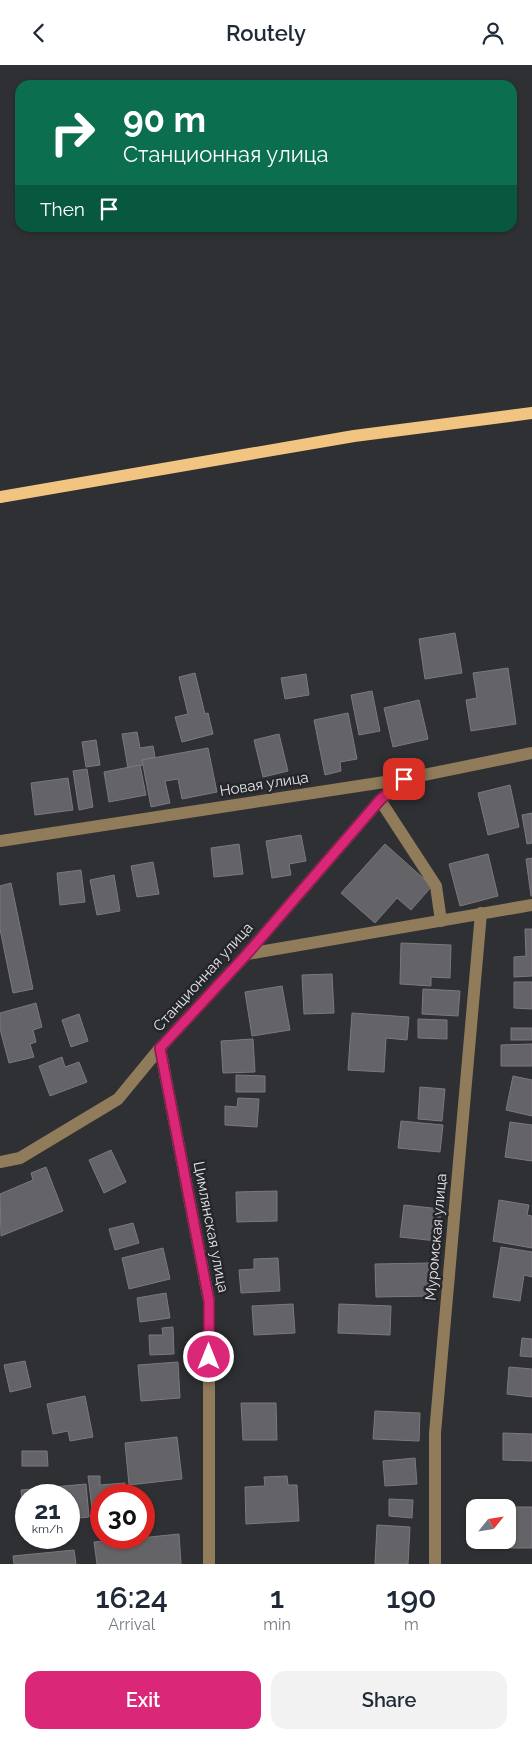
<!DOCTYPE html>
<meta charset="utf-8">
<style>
:root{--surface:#fff;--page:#f2f2f3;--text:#1f2937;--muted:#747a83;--accent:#db2777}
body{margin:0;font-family:Raleway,sans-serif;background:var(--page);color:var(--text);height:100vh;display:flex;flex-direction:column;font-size:19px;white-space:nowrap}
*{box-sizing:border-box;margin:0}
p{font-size:16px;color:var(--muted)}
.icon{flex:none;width:28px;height:28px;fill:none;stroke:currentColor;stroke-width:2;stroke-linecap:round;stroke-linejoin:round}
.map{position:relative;height:1499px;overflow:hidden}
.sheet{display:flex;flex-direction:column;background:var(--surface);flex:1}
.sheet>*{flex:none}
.banner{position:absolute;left:15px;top:15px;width:502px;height:152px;border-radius:15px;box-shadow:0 1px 4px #0004;background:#0b6e4f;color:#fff;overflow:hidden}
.needle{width:32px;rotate:60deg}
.tools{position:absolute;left:466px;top:1434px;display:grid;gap:10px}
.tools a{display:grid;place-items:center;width:50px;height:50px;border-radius:10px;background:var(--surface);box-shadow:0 1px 4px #0004;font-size:25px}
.speed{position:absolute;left:15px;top:1419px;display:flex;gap:10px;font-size:25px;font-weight:700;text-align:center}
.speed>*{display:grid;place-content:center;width:65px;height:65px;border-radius:50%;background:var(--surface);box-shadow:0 1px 4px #0004;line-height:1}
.speed small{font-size:12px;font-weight:400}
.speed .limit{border:8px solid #d22;background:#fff;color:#111}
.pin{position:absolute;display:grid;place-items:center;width:42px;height:42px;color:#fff;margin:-21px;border-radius:10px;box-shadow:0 2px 8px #0006}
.me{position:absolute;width:55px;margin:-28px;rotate:0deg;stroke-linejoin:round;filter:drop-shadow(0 0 4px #0008)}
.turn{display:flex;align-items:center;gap:18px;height:105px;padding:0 25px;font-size:22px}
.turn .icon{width:65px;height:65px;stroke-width:2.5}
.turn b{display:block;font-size:35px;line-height:42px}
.then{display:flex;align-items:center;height:48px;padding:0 25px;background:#0003;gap:10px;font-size:19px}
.eta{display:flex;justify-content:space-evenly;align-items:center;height:85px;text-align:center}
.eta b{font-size:30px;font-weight:600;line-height:35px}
.cta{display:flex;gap:10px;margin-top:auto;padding:10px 25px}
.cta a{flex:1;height:58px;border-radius:15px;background:var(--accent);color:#fff;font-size:20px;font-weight:600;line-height:58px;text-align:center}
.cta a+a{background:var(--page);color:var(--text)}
header{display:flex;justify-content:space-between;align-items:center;height:65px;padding:0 25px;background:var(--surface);font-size:22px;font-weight:600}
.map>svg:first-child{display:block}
</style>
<header><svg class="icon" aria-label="back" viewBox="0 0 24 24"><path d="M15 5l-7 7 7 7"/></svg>Routely<svg class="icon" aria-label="person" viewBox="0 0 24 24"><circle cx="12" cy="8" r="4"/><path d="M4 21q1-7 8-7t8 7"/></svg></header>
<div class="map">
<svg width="532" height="1499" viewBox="0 0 532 1499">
<rect width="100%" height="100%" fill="#2e3034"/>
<g fill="#646368" stroke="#7a797e">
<polygon points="455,568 462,608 425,614 419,574"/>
<polygon points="508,603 516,659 471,666 466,635 477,633 473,608"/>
<polygon points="195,608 205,649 208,648 213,669 182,677 175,652 188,649 179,612"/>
<polygon points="306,609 309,630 285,634 281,613"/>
<polygon points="372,626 380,666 359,670 351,630"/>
<polygon points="419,635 428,674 393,682 384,643"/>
<polygon points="348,648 357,694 340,697 341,706 325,710 314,655"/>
<polygon points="137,667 140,683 153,681 155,692 142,695 143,700 128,703 122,669"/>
<polygon points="279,669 288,706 263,712 254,675"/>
<polygon points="96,675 100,700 86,702 82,677"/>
<polygon points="208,683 217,727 182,734 178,714 165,716 170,738 151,742 142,695"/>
<polygon points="140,700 146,730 109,737 104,707"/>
<polygon points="87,704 93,742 79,745 73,706"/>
<polygon points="68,713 73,745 35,750 31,718"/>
<polygon points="510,720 519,762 488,770 478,728"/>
<polygon points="532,748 532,778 527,779 522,750"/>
<polygon points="301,770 306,796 289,799 291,810 272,813 266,776"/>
<polygon points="239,779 243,809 214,812 211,783"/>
<polygon points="385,779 432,821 411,845 397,833 375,858 341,828"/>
<polygon points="488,789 498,831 460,841 449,799"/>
<polygon points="532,793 532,831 531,831 526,794"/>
<polygon points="153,797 159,829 137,832 131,801"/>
<polygon points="81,805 85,837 60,840 57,808"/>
<polygon points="114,810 120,846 97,850 90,815"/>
<polygon points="11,818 33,924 13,928 0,864 0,821"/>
<polygon points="525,864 532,864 532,911 514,912 514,892 526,891"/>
<polygon points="401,878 451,880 450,913 431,912 431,921 400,919"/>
<polygon points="332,909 334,948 304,949 302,910"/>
<polygon points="514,917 532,917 532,944 514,943"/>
<polygon points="282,921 290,965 252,971 245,927"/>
<polygon points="423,924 460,926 458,951 422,949"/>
<polygon points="36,938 42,962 33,965 36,977 30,979 34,992 9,998 0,964 0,948"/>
<polygon points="352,948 409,952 407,975 386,973 384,1007 348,1005"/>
<polygon points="79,949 88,976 71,982 62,955"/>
<polygon points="418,954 447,955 447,974 418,973"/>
<rect x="511" y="963" width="21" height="12"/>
<polygon points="253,974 255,1007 223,1008 221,976"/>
<polygon points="532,979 532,1001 501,1001 501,980"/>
<polygon points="62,992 65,1002 79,997 87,1017 50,1031 39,1001"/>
<polygon points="236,1010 265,1011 265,1027 236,1027"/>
<polygon points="513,1011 532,1015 532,1051 506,1045"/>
<polygon points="420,1022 445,1024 442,1056 418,1054"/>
<polygon points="238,1033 259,1034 257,1062 225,1060 225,1041 237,1042"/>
<polygon points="401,1056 443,1060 440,1087 398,1083"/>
<polygon points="510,1057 532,1060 532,1096 505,1092"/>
<polygon points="111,1085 126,1117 104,1128 89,1095"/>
<polygon points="46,1102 63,1146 1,1171 0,1129 33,1115 31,1108"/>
<polygon points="277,1126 277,1156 237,1157 236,1127"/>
<polygon points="499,1135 529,1140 527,1150 532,1151 532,1183 493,1176"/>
<polygon points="404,1140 441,1144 437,1176 400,1172"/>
<polygon points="133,1158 139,1178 115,1185 109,1164"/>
<polygon points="501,1182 532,1187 532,1212 524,1210 520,1236 493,1232"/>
<polygon points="163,1183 170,1214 129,1224 122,1193"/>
<polygon points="278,1193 280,1226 241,1228 239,1205 254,1204 254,1194"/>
<polygon points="431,1198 431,1231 376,1232 375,1199"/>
<polygon points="166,1228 170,1253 140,1257 137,1233"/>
<polygon points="293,1239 295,1268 254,1270 252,1241"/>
<polygon points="339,1239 391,1241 390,1270 338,1268"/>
<polygon points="173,1262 174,1289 150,1290 149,1270 163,1270 162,1263"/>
<polygon points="522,1273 532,1274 532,1292 520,1291"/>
<polygon points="25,1296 31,1322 10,1327 4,1300"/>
<polygon points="178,1297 180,1333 141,1336 138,1300"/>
<polygon points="509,1302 532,1304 532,1332 507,1329"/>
<polygon points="85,1331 93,1372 70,1376 68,1366 53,1369 47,1339"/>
<polygon points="241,1338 276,1338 277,1375 243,1375"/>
<polygon points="375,1346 420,1348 419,1376 373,1374"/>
<polygon points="503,1368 532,1369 532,1396 503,1395"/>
<polygon points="177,1372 182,1414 129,1420 125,1378"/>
<polygon points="22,1386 47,1386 48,1401 22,1401"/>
<polygon points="415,1393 417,1419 385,1421 383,1396"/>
<polygon points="88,1411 100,1411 100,1420 125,1418 126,1430 101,1430 101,1450 93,1451"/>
<polygon points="287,1411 288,1420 297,1420 299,1456 246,1459 245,1422 265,1421 264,1412"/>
<polygon points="86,1419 89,1452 69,1454 69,1430 26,1430 24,1458 21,1425"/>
<polygon points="389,1434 413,1435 412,1453 389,1451"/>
<polygon points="502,1442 532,1442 532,1483 502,1483 502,1475 508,1475 508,1442"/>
<polygon points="377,1460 410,1462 408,1499 375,1499"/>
<polygon points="179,1469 181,1499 97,1499 94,1477 104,1476 104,1472 140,1473"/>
<polygon points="74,1485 76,1499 14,1499 13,1491"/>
</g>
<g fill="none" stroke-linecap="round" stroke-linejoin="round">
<g stroke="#907b5b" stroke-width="12">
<polyline points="380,735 436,821 441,856"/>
<polyline points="0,776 404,714 532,688"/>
<polyline points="247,889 532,840"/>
<polyline points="160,983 209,1236 209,1499"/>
<polyline points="0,1097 20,1093 118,1034 160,983 247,889 380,735 404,714"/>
<polyline points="435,1499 435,1368 481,848"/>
</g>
<polyline stroke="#f1c581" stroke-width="12" points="0,432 354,371 532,348"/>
</g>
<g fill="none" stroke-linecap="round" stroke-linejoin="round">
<defs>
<polyline id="route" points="209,1292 209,1236 160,983 247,889 380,735 404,714"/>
</defs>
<use href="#route" stroke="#8e194d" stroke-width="12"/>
<use href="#route" stroke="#db2777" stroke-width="9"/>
</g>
<g text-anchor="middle" stroke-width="5" stroke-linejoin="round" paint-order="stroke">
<g font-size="15" fill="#e5e5e8" stroke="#25262a">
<text transform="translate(264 719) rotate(-9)" y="5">Новая улица</text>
<text transform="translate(203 912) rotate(-48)" y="5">Станционная улица</text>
<text transform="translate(211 1162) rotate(79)" y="5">Цимлянская улица</text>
<text transform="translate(436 1172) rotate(-85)" y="5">Муромская улица</text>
</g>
</g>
</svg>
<div class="tools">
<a><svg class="needle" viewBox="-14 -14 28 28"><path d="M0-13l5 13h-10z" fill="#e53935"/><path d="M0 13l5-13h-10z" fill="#747a83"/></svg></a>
</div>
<div class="speed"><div>21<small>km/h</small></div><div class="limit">30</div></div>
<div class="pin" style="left:404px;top:714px;background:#d93025"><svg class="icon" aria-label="arrive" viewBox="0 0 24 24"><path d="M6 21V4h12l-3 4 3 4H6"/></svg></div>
<svg class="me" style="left:209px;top:1292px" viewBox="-20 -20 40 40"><circle r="17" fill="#db2777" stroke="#fff" stroke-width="3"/><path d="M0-11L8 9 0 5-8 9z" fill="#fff"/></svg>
<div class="banner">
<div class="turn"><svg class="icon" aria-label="right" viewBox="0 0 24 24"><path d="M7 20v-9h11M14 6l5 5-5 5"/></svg><div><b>90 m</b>Станционная улица</div></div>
<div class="then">Then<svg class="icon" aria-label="arrive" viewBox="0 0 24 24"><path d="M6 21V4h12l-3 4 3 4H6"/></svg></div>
</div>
</div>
<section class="sheet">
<div class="eta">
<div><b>16:24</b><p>Arrival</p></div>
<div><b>1</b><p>min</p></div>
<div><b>190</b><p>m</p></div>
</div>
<div class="cta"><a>Exit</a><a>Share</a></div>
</section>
